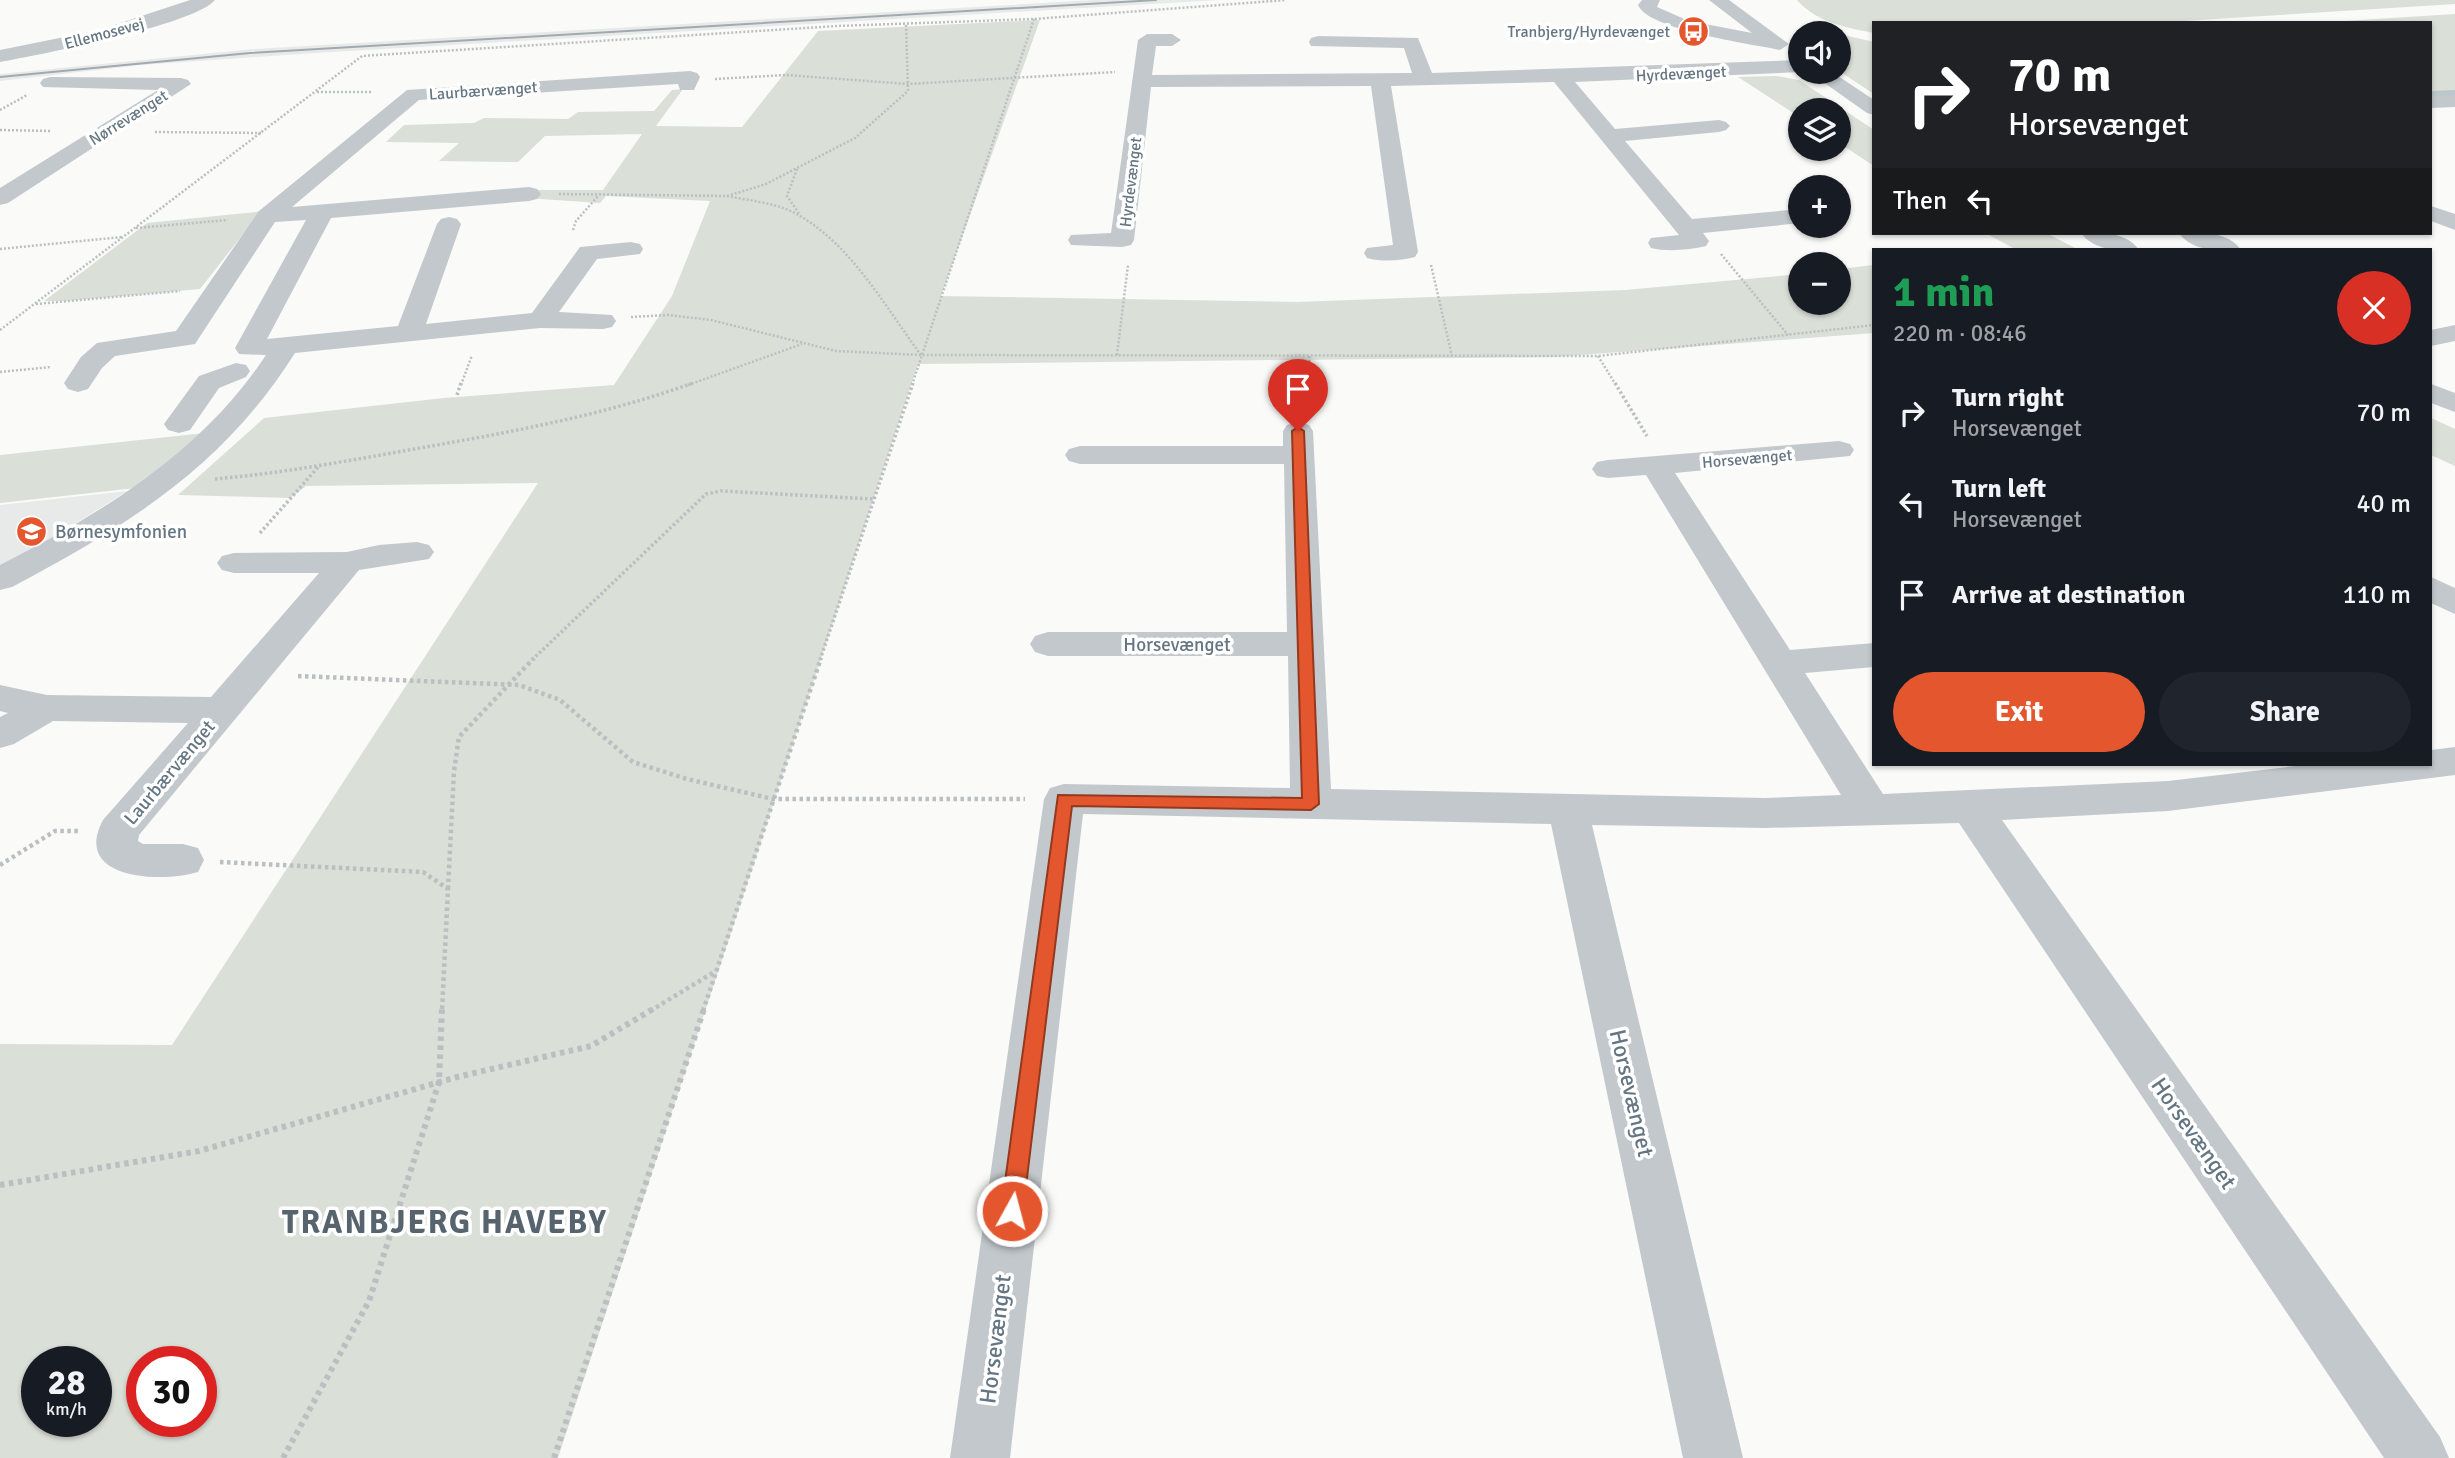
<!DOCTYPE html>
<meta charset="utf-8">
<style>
:root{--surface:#171b24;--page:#20242c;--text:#f1f3f6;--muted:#9ea1a6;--accent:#e4572e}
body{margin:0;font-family:Signika,sans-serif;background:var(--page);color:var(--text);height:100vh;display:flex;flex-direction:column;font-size:26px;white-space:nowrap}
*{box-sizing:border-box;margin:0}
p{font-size:23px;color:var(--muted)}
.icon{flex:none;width:38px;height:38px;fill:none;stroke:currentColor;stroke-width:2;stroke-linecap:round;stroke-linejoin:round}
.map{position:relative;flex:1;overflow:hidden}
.details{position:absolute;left:1872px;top:248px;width:560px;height:518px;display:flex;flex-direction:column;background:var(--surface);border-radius:0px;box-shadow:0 2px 5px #0004}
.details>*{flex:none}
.top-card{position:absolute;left:1872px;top:21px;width:560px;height:214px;border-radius:0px;box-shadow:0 2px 5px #0004;background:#202124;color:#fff;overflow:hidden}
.fabs{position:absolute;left:1788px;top:21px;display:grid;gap:14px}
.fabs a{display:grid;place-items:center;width:63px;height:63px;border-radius:50%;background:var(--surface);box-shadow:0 2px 5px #0004;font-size:35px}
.speed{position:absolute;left:21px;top:1346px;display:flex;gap:14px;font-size:35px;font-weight:700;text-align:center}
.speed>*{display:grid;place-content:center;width:91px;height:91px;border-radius:50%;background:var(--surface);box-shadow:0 2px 5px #0004;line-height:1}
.speed small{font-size:18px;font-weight:400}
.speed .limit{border:10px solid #d22;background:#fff;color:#111}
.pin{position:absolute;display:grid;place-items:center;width:60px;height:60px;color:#fff;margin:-72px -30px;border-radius:50% 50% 50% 0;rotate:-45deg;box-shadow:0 0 7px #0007}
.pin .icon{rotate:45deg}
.me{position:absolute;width:77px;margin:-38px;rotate:7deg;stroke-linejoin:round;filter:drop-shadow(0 0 5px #0008)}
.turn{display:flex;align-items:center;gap:24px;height:147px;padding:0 21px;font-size:32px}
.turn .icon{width:91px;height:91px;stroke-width:2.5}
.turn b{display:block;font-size:49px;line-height:60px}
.then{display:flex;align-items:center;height:66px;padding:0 21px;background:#0003;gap:14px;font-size:26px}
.round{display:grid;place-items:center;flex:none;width:74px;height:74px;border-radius:37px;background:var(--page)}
.overview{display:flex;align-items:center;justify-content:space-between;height:119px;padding:0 21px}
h1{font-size:42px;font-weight:700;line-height:52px;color:#1e9e55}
.button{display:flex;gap:14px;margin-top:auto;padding:14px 21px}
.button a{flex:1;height:80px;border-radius:42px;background:var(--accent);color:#fff;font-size:28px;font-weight:700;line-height:80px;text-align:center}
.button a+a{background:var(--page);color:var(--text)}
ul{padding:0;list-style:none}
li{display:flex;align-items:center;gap:21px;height:91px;padding:0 21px}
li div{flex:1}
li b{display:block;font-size:26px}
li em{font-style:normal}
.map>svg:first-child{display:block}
</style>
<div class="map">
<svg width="2455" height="1458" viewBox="0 0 2455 1458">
<rect width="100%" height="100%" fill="#fafaf8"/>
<g fill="#e8e9e9">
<polygon points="1093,0 1219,0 316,53 141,65 0,81 0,74 254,49"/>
<polygon points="127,491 24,556 0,568 0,505"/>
</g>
<g fill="#dadfd7" fill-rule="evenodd">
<path d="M1797,0H2455V4L2150,23H1874V33C1847,28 1816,22 1797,0Z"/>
<polygon points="2455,14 2455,96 2431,97 2431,23 2313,23"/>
<path d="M1040,20L941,296L1297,302L1625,290L1801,274V303H1839V269L1874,265V333L1554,357L918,364L558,1458H0V1044L172,1045L538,483L306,486L290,498L178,495L264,418L444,398L614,385L672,296L710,201L606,196L600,203L526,198L534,190H603L642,134L545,136L518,162L439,161L459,143L386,142L404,125L474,123L484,118L568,119L578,112L654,111L672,90L683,89L656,126L742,127L818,31ZM37,1362H96V1421H37ZM142,1362H201V1421H142Z"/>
<polygon points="1839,34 1874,42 1874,94 1839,71"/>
<polygon points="1776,76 1799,80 1874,130 1874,166 1839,143 1839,110 1801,110 1801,118 1738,77"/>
<polygon points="265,211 247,229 200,289 65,301 44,301 147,223"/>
<polygon points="1985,233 2046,233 2079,250 2017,250"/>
<polygon points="2431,418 2455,429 2455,466 2431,455"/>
<polygon points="205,433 136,488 0,503 0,455"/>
</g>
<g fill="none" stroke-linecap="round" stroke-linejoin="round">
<polyline stroke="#bbc7cb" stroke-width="6" points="2431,94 2455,93"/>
<g stroke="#bbbfc2" stroke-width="2.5" stroke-dasharray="2 2" stroke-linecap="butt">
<polyline points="715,79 786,75 908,84 1115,72"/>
<polyline points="317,92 372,92"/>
<polyline points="0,110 27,95"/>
<polyline points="0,130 52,131"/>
<polyline points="155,132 261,133"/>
<polyline points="797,169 787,196 800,215"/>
<polyline points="559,194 727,196 766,184 855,138 908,91 906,24"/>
<path d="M727,196C751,201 779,203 800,216C852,246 886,308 921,355"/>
<polyline points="136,228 228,220"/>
<polyline points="573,230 576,221 599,195"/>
<polyline points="0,249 122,237"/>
<polyline points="1721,254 1788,335"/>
<polyline points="1431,265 1452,356"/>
<polyline points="36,304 180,291"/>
<polyline points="631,317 668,315 711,320 836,351 921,355 1598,356 1874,325"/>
<polyline points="0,330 362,56 837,26 1034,19 1286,0"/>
<polyline points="1117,355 1128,265"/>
<polyline points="1309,356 1311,385"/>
<polyline points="1598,356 1616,385"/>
<polyline points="0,372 51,367"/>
<polyline points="461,385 472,355"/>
<polyline points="688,385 802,344"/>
<polyline points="912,385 1034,19"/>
</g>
<g stroke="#bbbfc2" stroke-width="3.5" stroke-dasharray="2.5 2.5" stroke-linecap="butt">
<polyline points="1311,383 1313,407"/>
<polyline points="1615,383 1647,436"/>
<polyline points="457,395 461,383"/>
<path d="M215,479C284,473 352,460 420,448C512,432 604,415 693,383"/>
<polyline points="260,533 319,466"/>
<polyline points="532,660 706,494 721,491 873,499"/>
<polyline points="820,660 913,383"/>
</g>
<g stroke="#bbbfc2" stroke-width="4.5" stroke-dasharray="3.5 3.5" stroke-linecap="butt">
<polyline points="298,676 519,685 560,700 633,762 687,779 773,799 1025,799"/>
<polyline points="220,862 423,872 448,889 442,1011"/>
<polyline points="0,865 55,831 78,831"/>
<polyline points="448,889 454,771 459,737 534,658"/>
<polyline points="650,1011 716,971"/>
<polyline points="703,1011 821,658"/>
</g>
<g stroke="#bbbfc2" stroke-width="6" stroke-dasharray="4.5 4.5" stroke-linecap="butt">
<polyline points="0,1185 199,1151 457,1077 591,1046 653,1009"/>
<polyline points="283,1458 369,1301 439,1082 442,1009"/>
<polyline points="554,1458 704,1009"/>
</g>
<g fill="#c3c8cc" fill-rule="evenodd">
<path d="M190,0H215C194,25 38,55 0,62V50L99,30Z"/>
<path d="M1642,0H1660L1657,7L1689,21L1752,33L1709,0H1729L1789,44L1780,50C1752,44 1648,30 1638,5Z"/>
<path d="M1147,34H1172L1181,40L1172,46H1156L1152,75L1412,73L1404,48L1311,46L1309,42L1311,38L1318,36L1418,38L1432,73L1801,60V72L1575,82L1615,129L1719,120L1726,122L1730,126L1726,130L1719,132L1625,141L1692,219L1801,209V223L1703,233L1709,241L1706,246C1689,250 1668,252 1651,248L1648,243L1651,238L1679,235L1554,82L1391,86L1418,252L1415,257C1400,261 1382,262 1367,258L1364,253L1367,248L1393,245L1371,86L1151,87L1134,240L1131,245L1122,247L1071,245L1068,240L1071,235L1111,233L1138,40Z"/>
<path d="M690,71L697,73L700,77L694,90H680L678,84L419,100L292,207L529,187L537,189L541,194L537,199L529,201L331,218L267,339L398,326L437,224L441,219L449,217L457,219L461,224L426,324L532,313L580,247L631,242L640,244L643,249L640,254L597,259L559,312L612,315L616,321L612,327L603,329L540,328L295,353C223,467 129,525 12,587L0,590V565C102,513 201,453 266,355L239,354L235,348L306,220L275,222L195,344L115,356L102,368L88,389L78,392L68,389L64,383L81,357L97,343L176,331L259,211L407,90Z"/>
<polygon points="1809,72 1832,72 1874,100 1874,115 1867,113"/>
<polygon points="50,77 181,78 188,80 191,84 8,203 0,205 0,188 158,90 43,87 40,83 43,79"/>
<polygon points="2455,95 2455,107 2431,108 2431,96"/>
<polygon points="2431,206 2455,214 2455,230 2431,221"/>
<path d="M2081,233C2101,232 2127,232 2139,250C2120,251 2094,251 2081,233Z"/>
<path d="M2179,233C2199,232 2228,231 2241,250C2221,251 2192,252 2179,233Z"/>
<polygon points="2455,325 2455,341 2431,346 2431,330"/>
<polygon points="236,363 246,365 250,371 246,377 219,388 190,430 179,433 168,430 164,424 199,376"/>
<polygon points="2431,384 2455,393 2455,412 2431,403"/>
<polygon points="1298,422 1309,425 1313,431 1331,789 1765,798 1841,795 1646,475 1608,478 1597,476 1592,469 1597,462 1608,460 1839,441 1850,444 1854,450 1850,456 1675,473 1790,650 1874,643 1874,667 1805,673 1883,794 2168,781 2304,765 2431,765 2431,750 2455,747 2455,775 2168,811 2002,820 2440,1437 2449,1458 2384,1458 1959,823 1765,828 1592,825 1743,1458 1683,1458 1551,824 1083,814 1010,1458 950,1458 1044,799 1050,788 1064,784 1290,788 1288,656 1048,656 1035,652 1030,644 1035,636 1048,632 1287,632 1284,464 1080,464 1069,461 1065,455 1069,449 1080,446 1283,446 1283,431 1287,425"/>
<path d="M417,542L429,545L434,552L429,559L359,570L139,835L138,841L143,844H183L198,848L204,860L198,872C162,883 71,880 103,820L188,723L53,721L14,744L0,748V717L8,713L0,711V685L47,695L211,697L319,573H234L222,570L217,563L222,556L234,553L347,552L379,545Z"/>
<polygon points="2431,577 2455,588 2455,614 2431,603"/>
</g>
<polyline stroke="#a2aab0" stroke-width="2" points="0,77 250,53 1156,0"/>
</g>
<polygon fill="#e4572e" stroke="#94391e" stroke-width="2" points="1298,427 1304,431 1319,804 1311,810 1072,806 1023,1211 1019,1218 1012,1221 1004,1218 1001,1211 1058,795 1302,798 1292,431"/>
<defs>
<symbol id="bus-disc" viewBox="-11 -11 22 22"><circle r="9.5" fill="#e4572e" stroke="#fff"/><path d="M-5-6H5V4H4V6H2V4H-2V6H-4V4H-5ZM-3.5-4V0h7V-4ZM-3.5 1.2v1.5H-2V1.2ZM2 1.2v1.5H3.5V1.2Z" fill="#fff"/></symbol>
<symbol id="school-disc" viewBox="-11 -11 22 22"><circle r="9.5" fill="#e4572e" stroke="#fff"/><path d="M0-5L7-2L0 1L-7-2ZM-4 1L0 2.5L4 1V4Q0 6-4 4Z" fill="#fff"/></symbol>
</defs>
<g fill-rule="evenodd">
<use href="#bus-disc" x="1676" y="14" width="35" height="35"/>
<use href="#school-disc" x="14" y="514" width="35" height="35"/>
</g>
<g text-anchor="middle" stroke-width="7" stroke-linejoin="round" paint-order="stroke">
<g font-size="16" fill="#657683" stroke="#fff" text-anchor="end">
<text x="1670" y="37">Tranbjerg/Hyrdevænget</text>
</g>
<g font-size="16" fill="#657683" stroke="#fff">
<text transform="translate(104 33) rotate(-15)" y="6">Ellemosevej</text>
<text transform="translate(1681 73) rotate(-3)" y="6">Hyrdevænget</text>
<text transform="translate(483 90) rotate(-4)" y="6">Laurbærvænget</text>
<text transform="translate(128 117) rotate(-32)" y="6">Nørrevænget</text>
<text transform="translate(1130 182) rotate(-83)" y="6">Hyrdevænget</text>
<text transform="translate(1747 458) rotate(-5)" y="6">Horsevænget</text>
</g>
<g font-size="19" fill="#657683" stroke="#fff" text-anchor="start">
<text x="55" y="538">Børnesymfonien</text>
</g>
<g font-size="19" fill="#657683" stroke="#fff">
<text x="1177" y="651">Horsevænget</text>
<text transform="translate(169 772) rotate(-50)" y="7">Laurbærvænget</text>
</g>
<g font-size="23" fill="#657683" stroke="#fff">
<text transform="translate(1632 1093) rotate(77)" y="8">Horsevænget</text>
<text transform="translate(2194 1133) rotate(55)" y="8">Horsevænget</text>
<text transform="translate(995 1339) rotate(-83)" y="8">Horsevænget</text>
</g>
<g font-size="32" font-weight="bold" letter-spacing="2" fill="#57646e" stroke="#fff">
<text x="445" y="1233">TRANBJERG HAVEBY</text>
</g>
</g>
</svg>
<div class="fabs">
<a><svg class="icon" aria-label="sound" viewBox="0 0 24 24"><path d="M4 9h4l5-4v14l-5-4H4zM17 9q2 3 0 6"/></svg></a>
<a><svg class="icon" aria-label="layers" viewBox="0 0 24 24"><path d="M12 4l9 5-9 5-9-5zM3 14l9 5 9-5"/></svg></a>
<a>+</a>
<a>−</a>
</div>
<div class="speed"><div>28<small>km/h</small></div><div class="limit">30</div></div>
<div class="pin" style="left:1298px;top:431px;background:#d93025"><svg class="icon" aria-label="arrive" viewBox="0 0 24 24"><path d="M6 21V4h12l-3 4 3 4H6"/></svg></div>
<svg class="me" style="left:1012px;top:1211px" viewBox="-20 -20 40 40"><circle r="17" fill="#e4572e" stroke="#fff" stroke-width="3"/><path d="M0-11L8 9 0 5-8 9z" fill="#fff"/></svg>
<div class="top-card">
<div class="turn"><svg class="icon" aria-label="right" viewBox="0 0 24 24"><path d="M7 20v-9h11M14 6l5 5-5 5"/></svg><div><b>70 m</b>Horsevænget</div></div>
<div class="then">Then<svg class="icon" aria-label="left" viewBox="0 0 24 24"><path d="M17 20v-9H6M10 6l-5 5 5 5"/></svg></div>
</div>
<section class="details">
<div class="overview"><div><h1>1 min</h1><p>220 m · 08:46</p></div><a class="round" style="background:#d93025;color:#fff"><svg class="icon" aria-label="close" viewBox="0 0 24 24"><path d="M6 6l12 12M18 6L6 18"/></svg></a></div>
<ul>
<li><svg class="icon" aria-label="right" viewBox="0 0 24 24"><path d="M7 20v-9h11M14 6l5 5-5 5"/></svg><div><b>Turn right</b><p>Horsevænget</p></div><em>70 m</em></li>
<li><svg class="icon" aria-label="left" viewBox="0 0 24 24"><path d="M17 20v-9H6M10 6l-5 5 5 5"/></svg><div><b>Turn left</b><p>Horsevænget</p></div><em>40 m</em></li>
<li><svg class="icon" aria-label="arrive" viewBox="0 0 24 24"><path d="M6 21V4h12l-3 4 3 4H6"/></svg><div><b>Arrive at destination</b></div><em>110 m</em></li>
</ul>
<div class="button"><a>Exit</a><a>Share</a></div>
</section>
</div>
